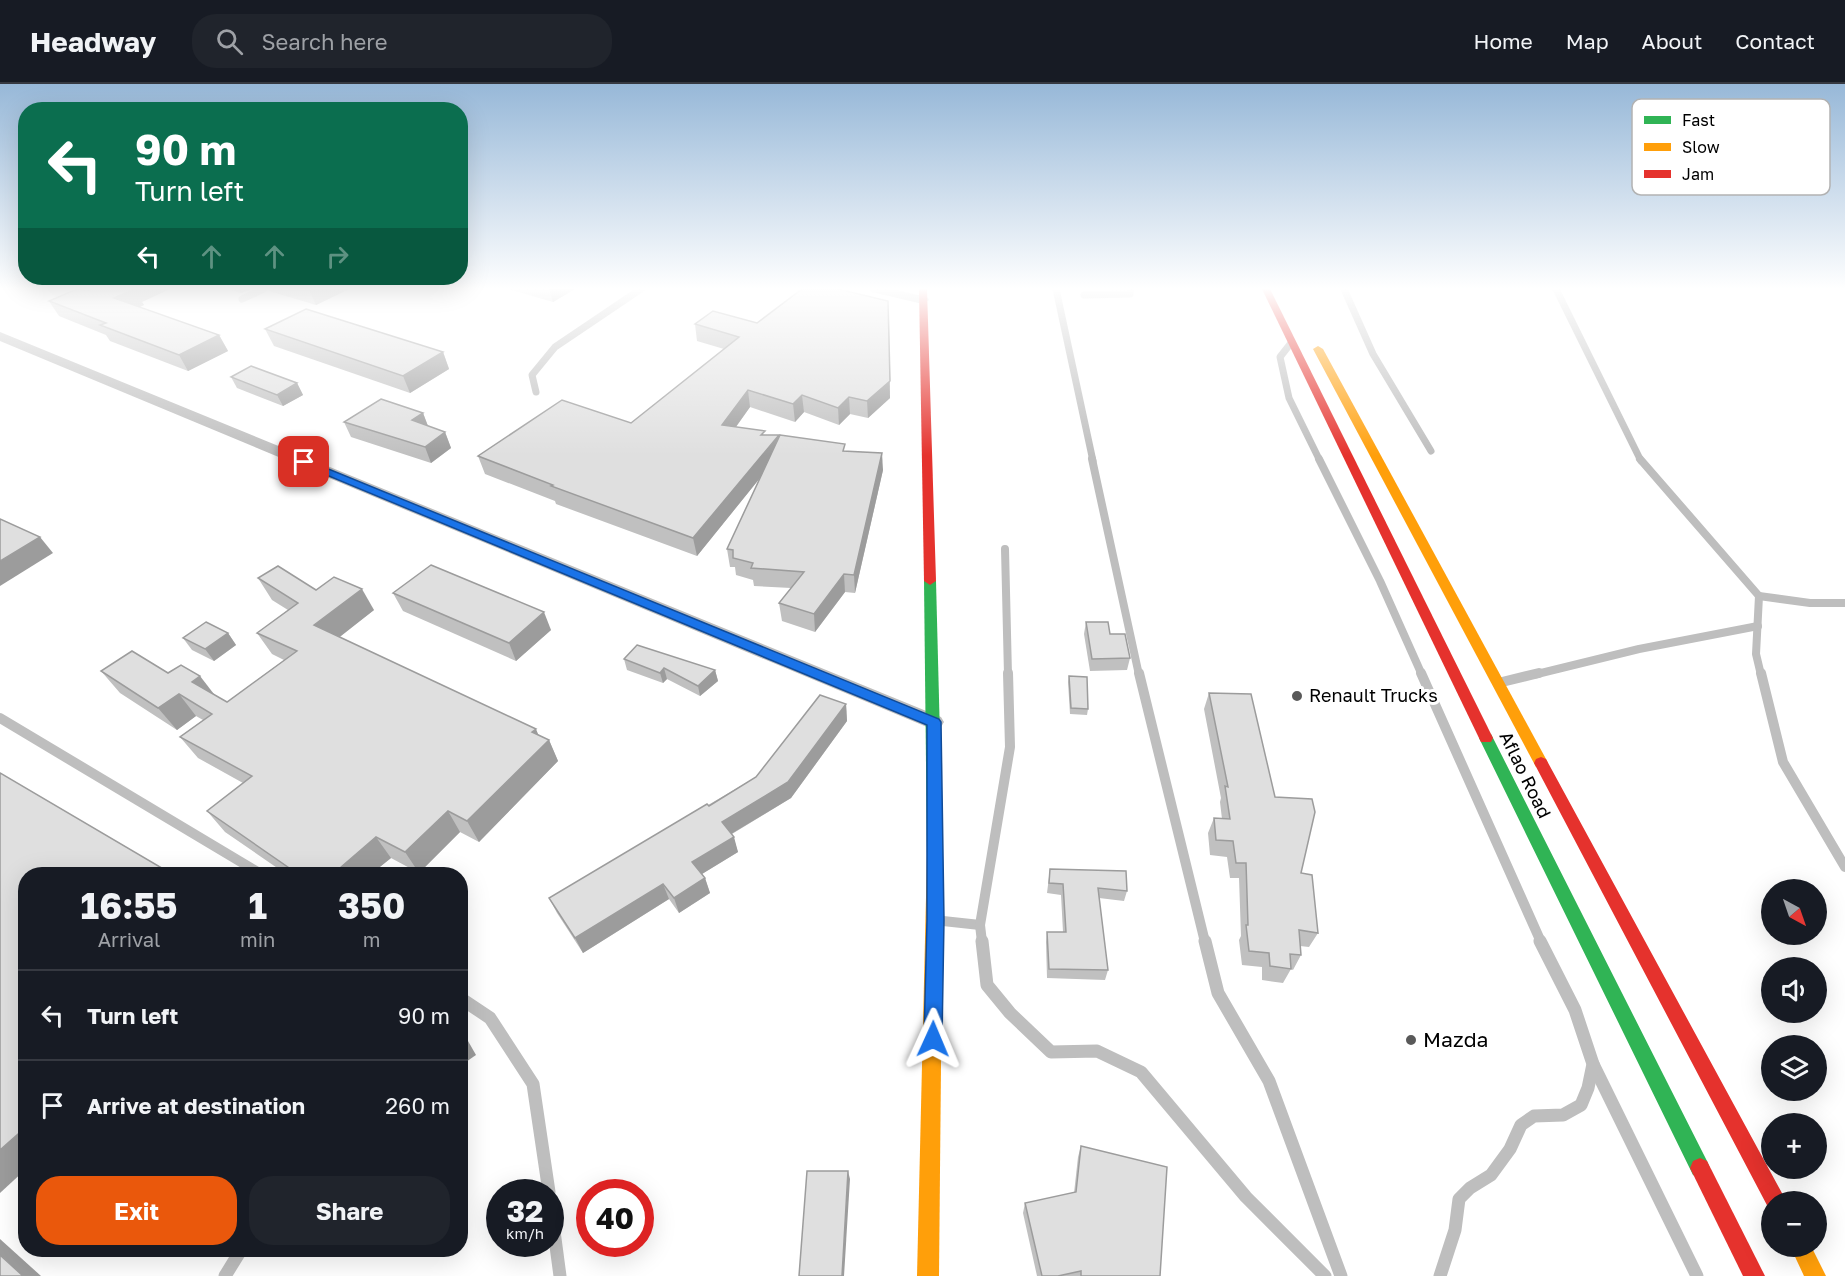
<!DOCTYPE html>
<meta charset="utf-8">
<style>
:root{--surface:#171b24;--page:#20242c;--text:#f1f3f6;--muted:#9ea1a6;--line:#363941;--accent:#ea580c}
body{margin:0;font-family:"Golos Text",sans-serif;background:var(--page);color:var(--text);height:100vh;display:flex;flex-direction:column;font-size:22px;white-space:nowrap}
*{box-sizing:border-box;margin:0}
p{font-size:20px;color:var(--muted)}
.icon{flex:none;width:33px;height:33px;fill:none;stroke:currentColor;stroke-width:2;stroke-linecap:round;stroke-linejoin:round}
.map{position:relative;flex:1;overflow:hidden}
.details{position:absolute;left:18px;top:783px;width:450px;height:390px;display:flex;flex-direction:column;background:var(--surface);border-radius:24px;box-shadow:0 6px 24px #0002}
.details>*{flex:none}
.guide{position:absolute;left:18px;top:18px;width:450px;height:183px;border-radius:24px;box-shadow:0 6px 24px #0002;background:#0b6e4f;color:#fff;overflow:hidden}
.needle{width:39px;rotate:140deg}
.fabs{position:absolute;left:1761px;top:795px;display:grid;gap:12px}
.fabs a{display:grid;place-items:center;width:66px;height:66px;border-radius:50%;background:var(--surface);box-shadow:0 6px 24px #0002;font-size:30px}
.speed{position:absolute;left:486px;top:1095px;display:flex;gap:12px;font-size:30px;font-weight:700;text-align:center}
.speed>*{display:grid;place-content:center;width:78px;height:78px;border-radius:50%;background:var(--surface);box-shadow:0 6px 24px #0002;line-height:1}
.speed small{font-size:15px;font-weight:400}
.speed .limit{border:9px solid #d22;background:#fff;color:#111}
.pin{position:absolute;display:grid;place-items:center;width:51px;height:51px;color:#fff;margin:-26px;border-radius:12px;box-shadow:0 3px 9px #0006}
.me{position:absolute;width:66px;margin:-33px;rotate:1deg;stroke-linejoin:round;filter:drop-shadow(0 0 4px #0008)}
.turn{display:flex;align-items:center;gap:21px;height:126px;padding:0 18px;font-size:27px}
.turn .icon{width:78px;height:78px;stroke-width:2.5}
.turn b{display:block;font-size:42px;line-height:51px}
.lanes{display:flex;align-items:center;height:57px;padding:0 18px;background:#0003;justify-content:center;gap:30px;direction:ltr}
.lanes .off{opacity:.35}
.eta{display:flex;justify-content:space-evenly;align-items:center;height:102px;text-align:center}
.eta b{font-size:36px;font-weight:700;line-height:42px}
.primary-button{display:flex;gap:12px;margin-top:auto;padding:12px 18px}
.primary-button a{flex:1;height:69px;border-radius:24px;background:var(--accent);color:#fff;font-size:24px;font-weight:700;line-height:69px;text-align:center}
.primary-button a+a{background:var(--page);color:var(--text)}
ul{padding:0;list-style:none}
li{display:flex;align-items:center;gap:18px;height:90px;padding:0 18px;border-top:2px solid var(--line)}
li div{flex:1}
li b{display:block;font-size:22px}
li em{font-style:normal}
header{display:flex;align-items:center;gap:36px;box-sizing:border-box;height:84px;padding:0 30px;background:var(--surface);border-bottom:2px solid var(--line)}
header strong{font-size:28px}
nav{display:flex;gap:33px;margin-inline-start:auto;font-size:21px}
.search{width:420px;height:54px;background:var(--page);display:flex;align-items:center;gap:15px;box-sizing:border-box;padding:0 21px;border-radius:24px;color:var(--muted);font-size:22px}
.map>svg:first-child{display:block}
</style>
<header>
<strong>Headway</strong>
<div class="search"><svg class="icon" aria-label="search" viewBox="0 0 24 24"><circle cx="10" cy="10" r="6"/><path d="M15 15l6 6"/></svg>Search here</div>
<nav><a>Home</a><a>Map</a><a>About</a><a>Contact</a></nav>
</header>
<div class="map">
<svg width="1845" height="1192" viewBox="0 0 1845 1192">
<rect width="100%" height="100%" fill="#fff"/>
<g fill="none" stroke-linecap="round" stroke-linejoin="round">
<g stroke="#bebebe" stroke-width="7">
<polyline points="1056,205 1093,377"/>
<polyline points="1344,205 1373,270 1431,367"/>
<polyline points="1556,205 1641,377"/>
<polyline points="1084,211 1130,210 1131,205"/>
<polyline points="242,215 264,205"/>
<polyline points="1291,259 1280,273 1289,314 1320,377"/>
<polyline points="536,308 532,291 555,263 641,205"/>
</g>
<g stroke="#bebebe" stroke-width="8">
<polyline points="1092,375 1139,591"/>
<polyline points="1319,375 1380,497 1422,591"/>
<polyline points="1640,375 1759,512 1810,519 1845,519"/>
<polyline points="1005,465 1008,591"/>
<polyline points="1759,512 1756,570 1761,591"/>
<polyline points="1533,591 1639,565 1758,542"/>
</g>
<g stroke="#bebebe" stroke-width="10">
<polyline points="1139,589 1205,858"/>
<polyline points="1421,589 1541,858"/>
<polyline points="1761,589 1783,678 1845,783"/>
<polyline points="1502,598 1539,589"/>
<polyline points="0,634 261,790"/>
<polyline points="943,837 980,841"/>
<polyline points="982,858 980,841 1010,663 1008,589"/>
</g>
<g stroke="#bebebe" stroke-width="13">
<polyline points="982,857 987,901 1010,929 1051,968 1097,967 1141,988 1246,1113 1325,1192"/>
<polyline points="1205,857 1218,909 1269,997 1341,1192"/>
<polyline points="460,914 490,934 533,1000 549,1108"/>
<polyline points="1593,980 1697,1192"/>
<polyline points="550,1117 560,1192"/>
<polyline points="225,1192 241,1166"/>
<polyline points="1440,1192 1455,1146 1459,1115 1470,1104 1491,1091 1510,1065 1521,1041 1534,1032 1563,1031 1581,1021 1588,1004 1593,980 1575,926 1540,857"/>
</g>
<g fill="#bebebe" fill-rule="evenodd">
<polygon points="870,205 892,205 927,213 929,216 923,220 872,208"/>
<polygon points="0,248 941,633 944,638 941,643 934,646 927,643 0,257"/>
</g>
<g fill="#30b455" fill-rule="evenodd">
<polygon points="930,493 936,497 943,771 941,776 935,778 929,776 927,771 924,497"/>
<polygon points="1486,649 1491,650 1493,654 1707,1077 1710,1084 1707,1091 1700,1094 1693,1091 1479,654 1481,650"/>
</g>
<g fill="#ff9f0a" fill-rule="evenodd">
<polygon points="1318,262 1323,265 1546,675 1548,679 1546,683 1536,683 1313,265"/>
<polygon points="935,764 941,766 943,771 939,1192 917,1192 927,771 929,766"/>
<polygon points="1790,1162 1811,1162 1826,1192 1804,1192"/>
</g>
<g fill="#e5322d" fill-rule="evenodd">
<polygon points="919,205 927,205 936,497 930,501 924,497"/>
<polygon points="1262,205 1270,205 1493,654 1491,658 1481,658 1479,654"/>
<polygon points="1541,673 1546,675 1783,1111 1786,1118 1772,1118 1772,1126 1769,1125 1534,679 1536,675"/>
<polygon points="1700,1074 1707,1077 1765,1192 1743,1192 1690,1084 1693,1077"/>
</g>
</g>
<g fill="#c0c0c0">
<polygon points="228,205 251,205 241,209"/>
<polygon points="268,205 349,205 316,221 269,207"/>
<polygon points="508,205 575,205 553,218"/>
<polygon points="90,207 142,218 144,221 139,223 219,251 228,267 188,287 110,257 106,251 59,232 49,217"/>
<polygon points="713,227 890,314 868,334 850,330 839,341 804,328 795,338 750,323 736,343 765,351 845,367 883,386 855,509 845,508 815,548 782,537 779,519 791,504 754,502 753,496 736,491 735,483 730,483 727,465 760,394 697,472 556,420 555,417 485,390 478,372 631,339 724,265 697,257 695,240"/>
<polygon points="265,245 443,268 449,285 410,309 274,262"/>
<polygon points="231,293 297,299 303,311 283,322 237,304"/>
<polygon points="423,329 428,342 445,348 451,364 431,379 351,353 344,338"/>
<polygon points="258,494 316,506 374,526 339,553 549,656 558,677 479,758 460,748 419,789 391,774 371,790 286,790 225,748 207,727 243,699 198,674 180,653 203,636 196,632 177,646 120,609 101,587 168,589 215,611 227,618 284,576 272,570 257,549 288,526 272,516"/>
<polygon points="393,509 551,546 516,577 403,527"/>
<polygon points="1086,538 1110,550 1130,574 1127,586 1090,587 1084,550"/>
<polygon points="228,549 236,561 214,577 192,566 183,554"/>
<polygon points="624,575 715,586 718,597 700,612 667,595 663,599 627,586"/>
<polygon points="1069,592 1088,625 1087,631 1070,630 1068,598"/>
<polygon points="1209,609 1275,713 1301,789 1318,849 1309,863 1300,862 1301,871 1293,886 1291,885 1283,899 1262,896 1262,883 1242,881 1239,856 1241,852 1239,794 1230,794 1227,773 1210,771 1208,749 1214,734 1222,735 1220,718 1221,714 1204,625"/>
<polygon points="846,620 847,637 791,714 732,750 738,768 702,790 705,794 710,809 679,829 669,815 583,869 557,829 549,814 756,693"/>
<polygon points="1050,785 1127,807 1124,817 1099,814 1108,886 1105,896 1047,894 1046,858 1047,848 1063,848 1061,811 1047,809"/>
<polygon points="1081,1062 1160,1192 1037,1192 1023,1129 1025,1119 1074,1109 1078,1073"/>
</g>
<g fill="#9c9c9c">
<polygon points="131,205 170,205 142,218 144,221 124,230 114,214"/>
<polygon points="239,205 251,205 241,209"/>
<polygon points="311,205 349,205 316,221 309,206"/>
<polygon points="549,205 575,205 553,218"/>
<polygon points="889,234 890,314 868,334 867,317"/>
<polygon points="219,251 228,267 188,287 179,271"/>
<polygon points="443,268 449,285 410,309 403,292"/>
<polygon points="297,299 303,311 283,322 277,311"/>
<polygon points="748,306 750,323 725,358 722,341"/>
<polygon points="802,311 804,328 795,338 793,320"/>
<polygon points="849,313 850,330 839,341 838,324"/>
<polygon points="423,329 429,345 412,336"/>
<polygon points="445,348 451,364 431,379 425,363"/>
<polygon points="779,351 781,368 697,472 693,454"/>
<polygon points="882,369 883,386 855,509 854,491"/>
<polygon points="40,453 53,469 0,502 0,477"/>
<polygon points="844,490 845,508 815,548 814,530"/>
<polygon points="362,505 374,526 327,563 314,541"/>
<polygon points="544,528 551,546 516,577 509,559"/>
<polygon points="228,549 236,561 214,577 205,565"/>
<polygon points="664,584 667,595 663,599 660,589"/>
<polygon points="715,586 718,597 700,612 698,602"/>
<polygon points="200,592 217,614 192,598"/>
<polygon points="179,610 196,632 177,646 158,624"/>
<polygon points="846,620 847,637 791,714 726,753 722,738"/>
<polygon points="536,645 543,662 549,656 558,677 479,758 467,737 532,648"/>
<polygon points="448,727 460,748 419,789 405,768"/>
<polygon points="376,753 391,774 371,790 333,790"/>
<polygon points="734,753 738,768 697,793 692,778"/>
<polygon points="705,794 710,809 679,829 674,814"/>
<polygon points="663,800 669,815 583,869 575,854"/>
<polygon points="460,943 476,971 460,982"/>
<polygon points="26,1043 26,1085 0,1109 0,1066"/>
<polygon points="848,1087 850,1095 844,1192 842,1192"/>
<polygon points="0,1155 41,1192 23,1192 0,1171"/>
</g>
<g fill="#dfdfdf" stroke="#9c9c9c" stroke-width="1.5">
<polygon points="77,205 90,207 91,205 135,205 114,214 219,251 179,271 100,241 106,239 49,217"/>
<polygon points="802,205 838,205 888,217 890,297 867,317 849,313 838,324 802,311 793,320 748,306 722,341 765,347 761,351 779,351 693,454 551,402 553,401 478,372 562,316 631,339 739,253 695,240 713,227 757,239"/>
<polygon points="306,225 443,268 403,292 265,245"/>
<polygon points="251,282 297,299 277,311 231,293"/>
<polygon points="381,315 423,329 412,336 445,348 425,363 344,338"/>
<polygon points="780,351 845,360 843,367 882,369 854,491 844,490 814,530 779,519 804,488 751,484 753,479 733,474 733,466 727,465"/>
<polygon points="0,435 40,453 0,477"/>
<polygon points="431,481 544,528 509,559 393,509"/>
<polygon points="278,482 316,506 334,493 362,505 314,541 536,645 532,648 549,656 467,737 448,727 405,768 376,753 333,790 298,790 207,727 252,692 180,653 212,630 179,610 158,624 101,587 132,567 168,589 181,581 200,592 192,598 227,618 297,567 257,549 298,519 258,494"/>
<polygon points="206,538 228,549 205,565 183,554"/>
<polygon points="1086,538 1108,538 1110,550 1125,550 1130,574 1092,575"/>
<polygon points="637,561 715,586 698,602 664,584 660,589 624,575"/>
<polygon points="1069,592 1087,593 1088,625 1071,624"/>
<polygon points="1209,609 1251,610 1275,713 1312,715 1315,728 1301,789 1312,791 1318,849 1299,846 1301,871 1290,870 1291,885 1270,882 1269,869 1249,867 1246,841 1248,841 1246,779 1236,779 1233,757 1216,756 1214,734 1230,735 1225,702 1228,703"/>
<polygon points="820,611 846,620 788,698 722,738 734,753 692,778 705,794 674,814 663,800 575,854 549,814 707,720 709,722 756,693"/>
<polygon points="0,689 172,790 26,790 26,1043 0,1066"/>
<polygon points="1050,785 1126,787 1127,807 1098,804 1108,886 1049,885 1047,848 1066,848 1063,800 1049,799"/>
<polygon points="460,947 469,962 460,967"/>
<polygon points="1081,1062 1167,1083 1160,1192 1081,1192 1081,1187 1058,1192 1042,1192 1025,1119 1076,1108"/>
<polygon points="807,1087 848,1087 842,1192 799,1192"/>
<polygon points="0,1171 23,1192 0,1192"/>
</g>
<linearGradient id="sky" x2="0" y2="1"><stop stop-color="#97b8d8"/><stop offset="0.55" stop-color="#fff"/><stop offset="1" stop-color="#fff" stop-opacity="0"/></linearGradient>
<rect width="1845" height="372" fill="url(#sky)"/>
<polygon fill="#1a73e8" stroke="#114b97" stroke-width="1.5" points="304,375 939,635 941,638 944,836 942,955 939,961 933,963 927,961 924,955 927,836 927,641 300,380 300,376"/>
<g fill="#595959" stroke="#fff" stroke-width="2">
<circle cx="1297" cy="612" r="6"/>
<circle cx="1411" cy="956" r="6"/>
</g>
<g text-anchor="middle" stroke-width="6" stroke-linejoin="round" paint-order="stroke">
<g font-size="18" fill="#000" stroke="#fff" text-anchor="start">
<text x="1309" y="618">Renault Trucks</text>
</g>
<g font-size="18" fill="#000" stroke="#fff">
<text transform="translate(1525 691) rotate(64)" y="6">Aflao Road</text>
</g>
<g font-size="21" fill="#000" stroke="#fff" text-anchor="start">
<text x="1423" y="963">Mazda</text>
</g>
</g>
<rect x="1632" y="15" width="198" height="96" rx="9" fill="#fff" stroke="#b2b2b2" stroke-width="1.5"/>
<rect x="1644" y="32" width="27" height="8" fill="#30b455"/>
<rect x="1644" y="59" width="27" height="8" fill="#ff9f0a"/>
<rect x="1644" y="86" width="27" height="8" fill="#e5322d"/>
<g font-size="16" fill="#000">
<text x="1682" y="42">Fast</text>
<text x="1682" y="69">Slow</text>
<text x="1682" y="96">Jam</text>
</g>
</svg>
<div class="fabs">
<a><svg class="needle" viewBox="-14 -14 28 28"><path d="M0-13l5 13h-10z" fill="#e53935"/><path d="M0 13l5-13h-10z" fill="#9ea1a6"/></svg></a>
<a><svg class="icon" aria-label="sound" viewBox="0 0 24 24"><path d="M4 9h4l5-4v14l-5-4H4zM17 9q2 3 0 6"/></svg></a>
<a><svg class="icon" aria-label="layers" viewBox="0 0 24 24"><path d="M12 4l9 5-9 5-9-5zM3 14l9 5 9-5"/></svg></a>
<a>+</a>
<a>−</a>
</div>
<div class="speed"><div>32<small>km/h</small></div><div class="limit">40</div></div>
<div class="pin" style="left:304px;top:378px;background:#d93025"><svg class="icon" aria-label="arrive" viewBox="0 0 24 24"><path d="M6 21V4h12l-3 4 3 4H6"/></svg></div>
<svg class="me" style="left:933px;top:955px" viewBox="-20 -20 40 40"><path d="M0-17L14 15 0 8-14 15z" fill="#1a73e8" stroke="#fff" stroke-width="4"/></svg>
<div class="guide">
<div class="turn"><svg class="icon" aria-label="left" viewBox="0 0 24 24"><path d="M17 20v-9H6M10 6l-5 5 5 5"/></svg><div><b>90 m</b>Turn left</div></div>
<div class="lanes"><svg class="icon" aria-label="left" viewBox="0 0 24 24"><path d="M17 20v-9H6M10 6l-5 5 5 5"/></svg><svg class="icon off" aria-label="ahead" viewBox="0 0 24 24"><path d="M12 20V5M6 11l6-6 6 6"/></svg><svg class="icon off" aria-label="ahead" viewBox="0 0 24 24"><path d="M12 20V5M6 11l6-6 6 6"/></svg><svg class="icon off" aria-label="right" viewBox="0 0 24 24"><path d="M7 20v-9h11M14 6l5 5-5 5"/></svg></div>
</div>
<section class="details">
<div class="eta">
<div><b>16:55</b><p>Arrival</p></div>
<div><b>1</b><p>min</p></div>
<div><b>350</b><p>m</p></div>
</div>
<ul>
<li><svg class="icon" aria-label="left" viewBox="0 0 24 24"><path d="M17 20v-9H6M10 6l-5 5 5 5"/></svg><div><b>Turn left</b></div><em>90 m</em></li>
<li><svg class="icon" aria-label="arrive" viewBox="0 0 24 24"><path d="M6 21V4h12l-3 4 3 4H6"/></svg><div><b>Arrive at destination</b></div><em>260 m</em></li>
</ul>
<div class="primary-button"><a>Exit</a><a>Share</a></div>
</section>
</div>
